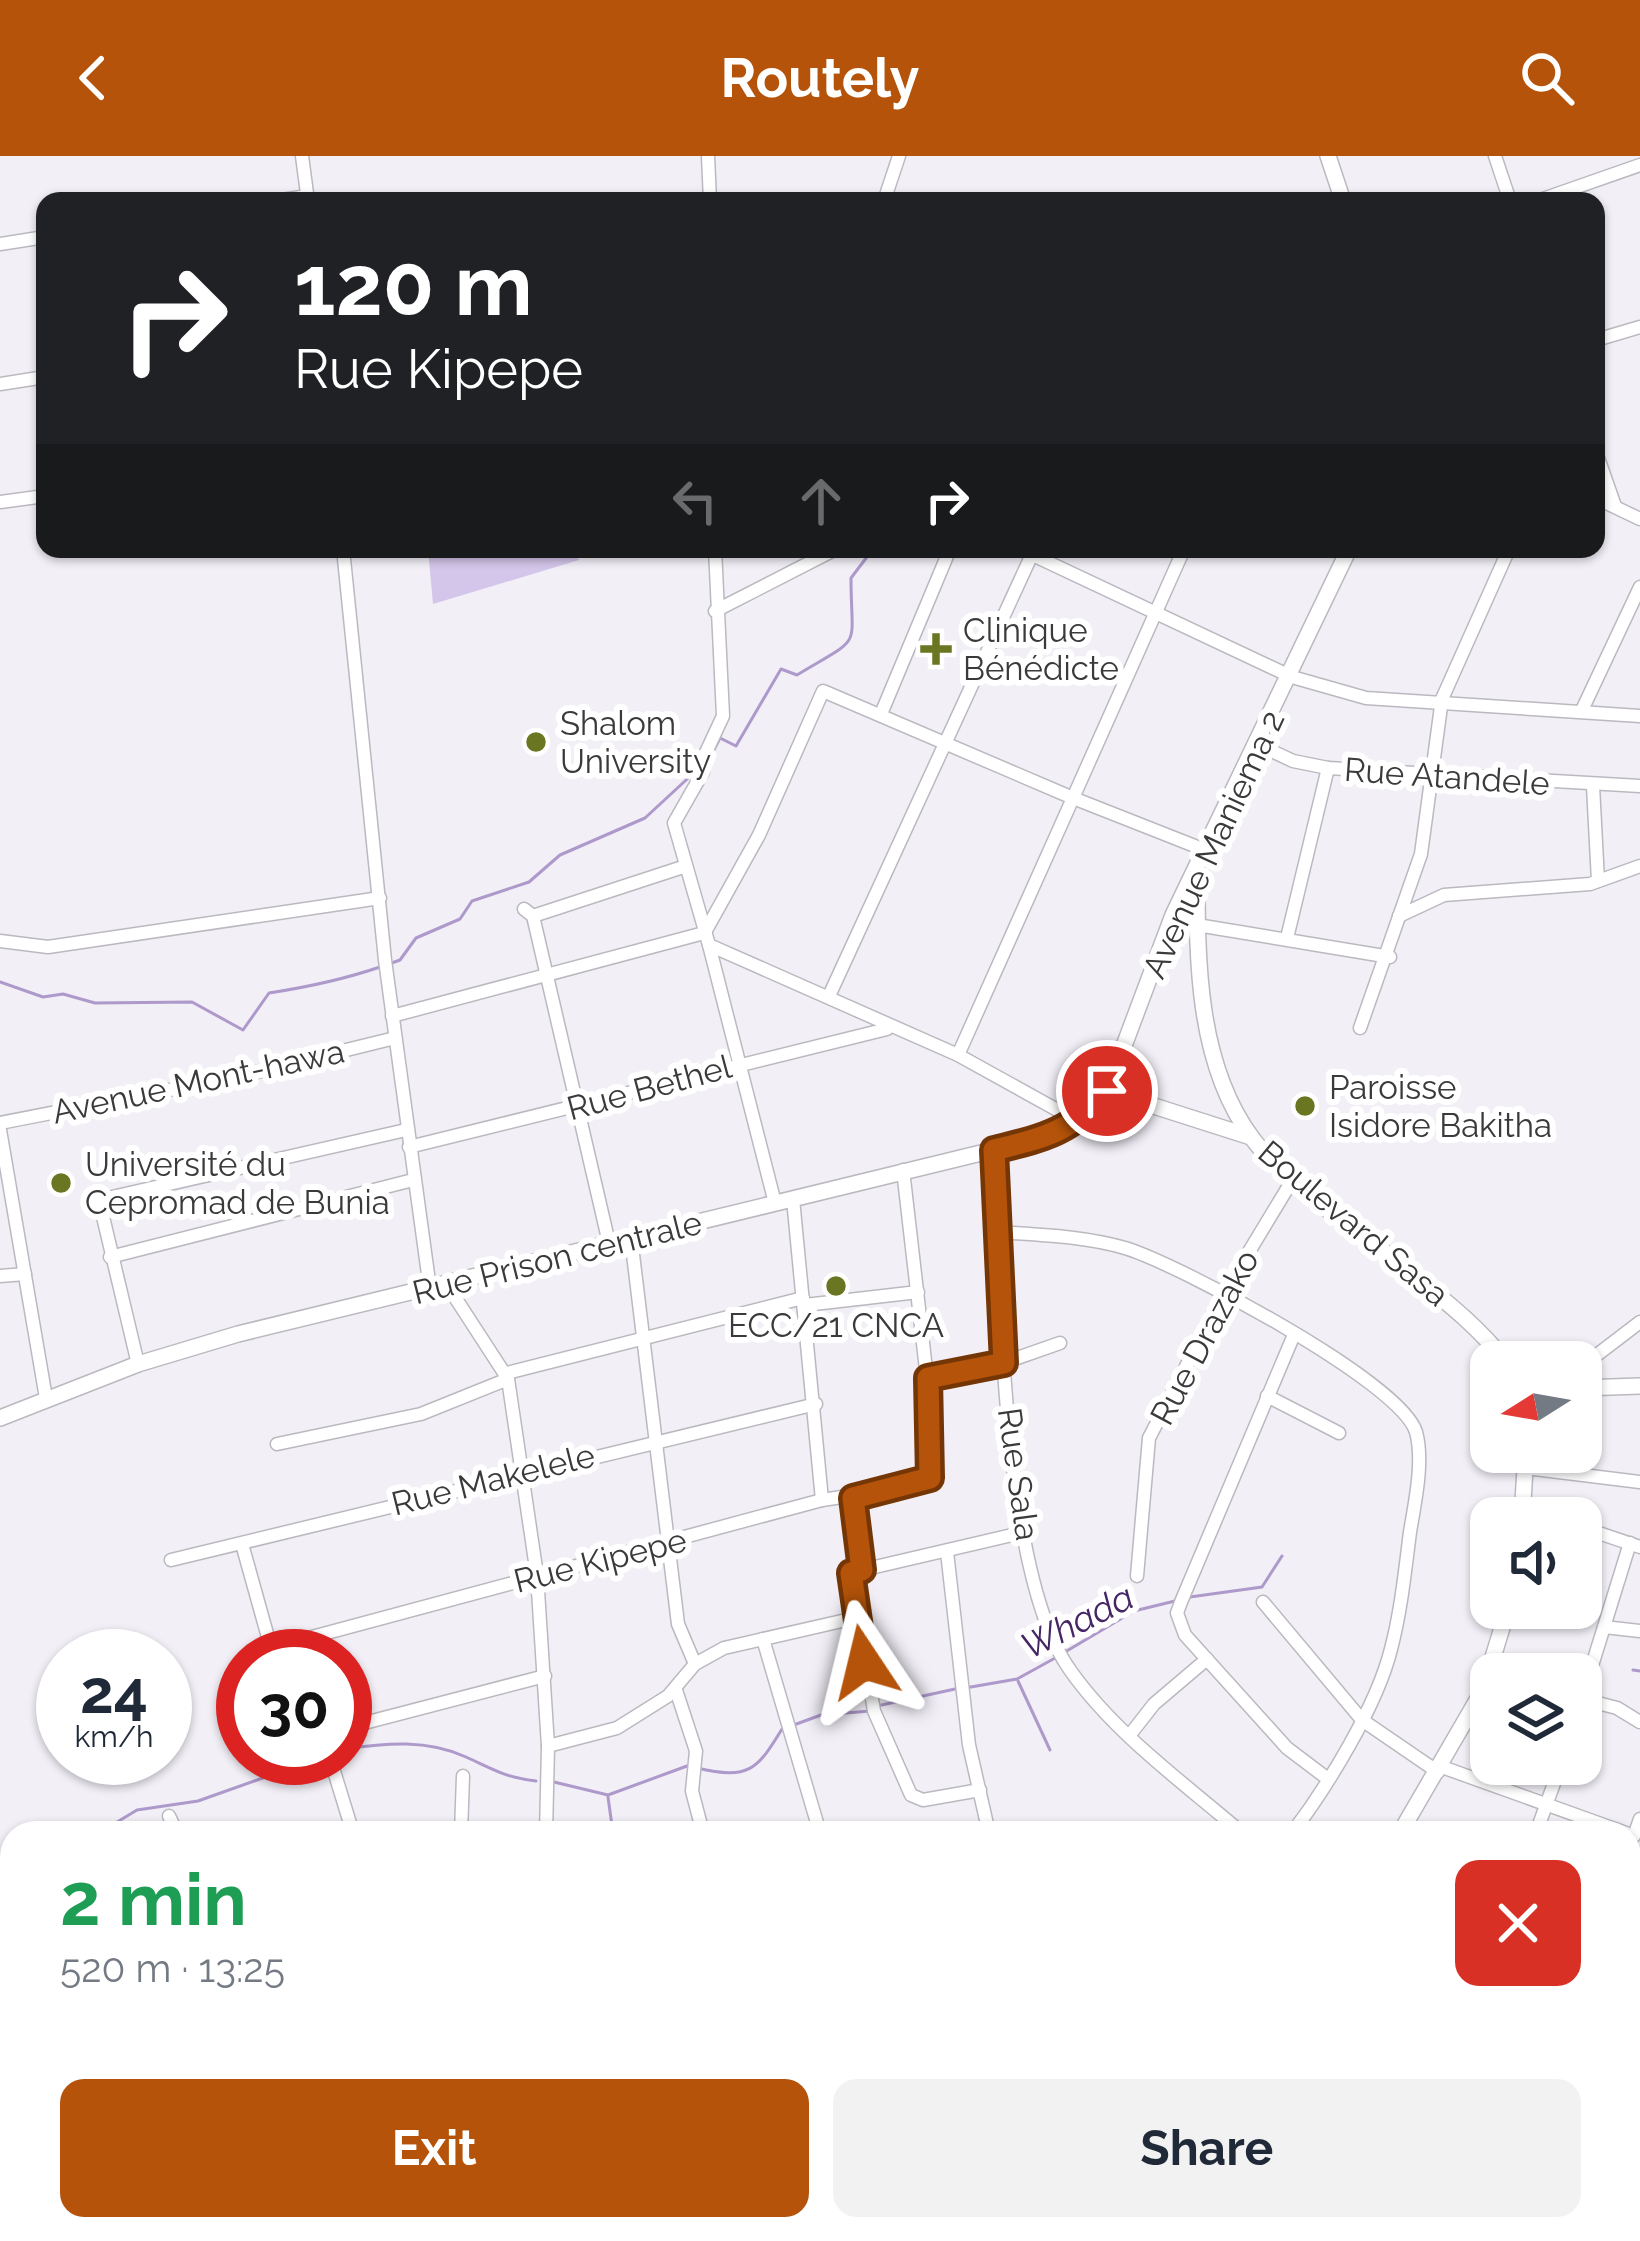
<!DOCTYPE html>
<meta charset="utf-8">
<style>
:root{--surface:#fff;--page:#f2f2f3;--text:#1f2937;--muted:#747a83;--accent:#b45309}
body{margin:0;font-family:Raleway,sans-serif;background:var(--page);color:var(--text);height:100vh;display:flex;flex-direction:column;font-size:45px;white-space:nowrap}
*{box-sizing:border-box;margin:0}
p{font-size:39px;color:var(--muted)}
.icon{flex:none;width:66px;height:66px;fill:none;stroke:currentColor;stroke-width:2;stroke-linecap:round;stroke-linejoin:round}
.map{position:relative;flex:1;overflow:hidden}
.side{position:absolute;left:0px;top:1665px;width:1641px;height:420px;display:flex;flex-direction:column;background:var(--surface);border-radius:36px 36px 0 0;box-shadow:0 3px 9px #0004}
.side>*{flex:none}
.hud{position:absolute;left:36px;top:36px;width:1569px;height:366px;border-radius:24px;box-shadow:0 3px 9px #0004;background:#202124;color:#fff;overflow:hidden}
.needle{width:78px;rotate:259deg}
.tools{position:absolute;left:1470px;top:1185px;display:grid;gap:24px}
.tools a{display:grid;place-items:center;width:132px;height:132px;border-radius:24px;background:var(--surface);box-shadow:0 3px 9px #0004;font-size:60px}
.speed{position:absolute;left:36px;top:1473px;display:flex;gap:24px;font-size:60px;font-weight:700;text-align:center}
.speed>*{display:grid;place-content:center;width:156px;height:156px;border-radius:50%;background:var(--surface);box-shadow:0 3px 9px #0004;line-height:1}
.speed small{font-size:30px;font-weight:400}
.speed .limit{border:18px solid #d22;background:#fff;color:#111}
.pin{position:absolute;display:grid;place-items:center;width:102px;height:102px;color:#fff;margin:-51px;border:6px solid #fff;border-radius:50%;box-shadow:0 3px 12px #0007}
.me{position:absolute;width:132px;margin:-66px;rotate:350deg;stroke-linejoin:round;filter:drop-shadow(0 0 9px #0008)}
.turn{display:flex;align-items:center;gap:42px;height:252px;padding:0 60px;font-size:54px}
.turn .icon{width:156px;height:156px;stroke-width:2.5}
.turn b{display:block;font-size:84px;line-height:102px}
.lanes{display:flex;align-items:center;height:114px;padding:0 60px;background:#0003;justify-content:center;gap:60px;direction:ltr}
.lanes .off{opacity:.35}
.round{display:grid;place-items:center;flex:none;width:126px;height:126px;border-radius:24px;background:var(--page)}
.headline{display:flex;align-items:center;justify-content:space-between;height:204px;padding:0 60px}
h1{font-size:72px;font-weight:700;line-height:90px;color:#1e9e55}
.primary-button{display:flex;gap:24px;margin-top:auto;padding:24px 60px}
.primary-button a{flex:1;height:138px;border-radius:24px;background:var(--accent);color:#fff;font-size:48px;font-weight:700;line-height:138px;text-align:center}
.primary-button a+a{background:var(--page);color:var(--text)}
header{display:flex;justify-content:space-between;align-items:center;height:156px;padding:0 60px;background:var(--accent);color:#fff;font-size:54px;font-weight:700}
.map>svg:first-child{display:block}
</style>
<header><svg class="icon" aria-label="back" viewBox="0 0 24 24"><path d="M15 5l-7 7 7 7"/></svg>Routely<svg class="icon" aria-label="search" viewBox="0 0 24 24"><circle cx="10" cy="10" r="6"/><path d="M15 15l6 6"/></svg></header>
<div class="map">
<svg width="1640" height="2085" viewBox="0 0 1640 2085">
<rect width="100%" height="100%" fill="#f2eff7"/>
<polygon fill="#d4c6ea" points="428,393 574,393 579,404 433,448"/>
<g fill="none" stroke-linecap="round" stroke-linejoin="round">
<g stroke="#ae99cb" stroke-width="3">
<path d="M706,609L720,582L736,590L781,513L797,519C865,478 851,496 851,422L873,393"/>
<polyline points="389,808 400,804 416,782 460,763 472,745 529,726 560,699 645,662 698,613"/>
<path d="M0,826L43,841L63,838L95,847L192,846L243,874L269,837C308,831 342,824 380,811"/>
<polyline points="1190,1441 1262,1431 1282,1400"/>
<polyline points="1065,1496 1134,1455 1175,1445"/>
<polyline points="1633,1514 1640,1515"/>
<polyline points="1018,1525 1050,1594"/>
<polyline points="965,1532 1017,1523 1057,1501"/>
<polyline points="877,1550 955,1533"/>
<polyline points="791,1570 821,1559 870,1555"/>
<path d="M345,1593C386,1587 427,1583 466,1601C495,1614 504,1621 536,1625"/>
<path d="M697,1612C749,1624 757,1614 782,1573"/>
<polyline points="554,1626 608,1639 687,1610"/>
<polyline points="608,1641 613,1677"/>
<polyline points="99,1677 137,1654 198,1645 319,1602"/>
<polyline points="0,1745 12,1736"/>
<polyline points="1636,1942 1640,1943"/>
<polyline points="781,2085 784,2073"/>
</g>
<defs>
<g id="minor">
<polyline points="302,0 308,45"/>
<polyline points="708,0 710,45"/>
<polyline points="1495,0 1510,45"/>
<polyline points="275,45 308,40"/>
<polyline points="884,45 899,0"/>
<polyline points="1537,45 1640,9"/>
<polyline points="0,88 45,81"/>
<polyline points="1596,184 1640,171"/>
<polyline points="0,228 45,221"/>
<polyline points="1596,296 1615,350"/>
<polyline points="1596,342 1640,363"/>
<polyline points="0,346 45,340"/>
<polyline points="343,393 385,804 430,1133"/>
<polyline points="715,393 723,560 701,607 703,616 674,667 709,789 958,899 1079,966"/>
<polyline points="1020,393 1292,521 1366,542 1640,560"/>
<polyline points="715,455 836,393"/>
<polyline points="1583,552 1640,431"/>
<polyline points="881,558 950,393"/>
<polyline points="1259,589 1293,605 1328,612 1640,630"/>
<polyline points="1593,630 1598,725"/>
<polyline points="524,753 533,760 609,1087"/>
<polyline points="533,760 686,710"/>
<polyline points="1399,760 1444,739 1590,728 1640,710"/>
<polyline points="1197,769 1390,801"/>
<polyline points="705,776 759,679 823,535 1073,642 1184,393"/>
<polyline points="1287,782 1328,612"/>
<polyline points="0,785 48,791 380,742"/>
<polyline points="709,789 775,1047"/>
<polyline points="829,840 1034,394"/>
<polyline points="392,860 704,777"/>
<polyline points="1360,872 1421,698 1442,543 1509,393"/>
<polyline points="958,899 1073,642 1205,694"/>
<polyline points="0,967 241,920 395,882"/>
<polyline points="0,974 46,1242"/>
<polyline points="409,991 887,873"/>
<path d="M994,994C1000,1119 1000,1416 1070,1514C1115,1578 1184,1627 1242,1677"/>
<polyline points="793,1043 822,1344"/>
<path d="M998,1076C1041,1079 1083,1080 1125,1092C1178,1108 1401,1226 1416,1276C1424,1305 1415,1346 1410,1376C1405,1415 1401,1455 1391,1493C1377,1550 1327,1631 1292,1677"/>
<polyline points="631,1082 678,1468 695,1508"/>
<polyline points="110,1101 413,1024"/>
<polyline points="0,1120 25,1118"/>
<polyline points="447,1129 508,1223 537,1419 548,1590 546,1677"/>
<polyline points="805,1149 918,1136"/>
<polyline points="1293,1181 1181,1446 1177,1457 1185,1479 1287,1592 1328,1623"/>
<polyline points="138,1208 99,1044 406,974"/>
<polyline points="1581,1211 1640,1166"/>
<polyline points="507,1217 803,1142"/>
<polyline points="927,1222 1003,1207 1060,1187"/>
<polyline points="1267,1240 1339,1277"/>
<polyline points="277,1288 421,1258 508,1223"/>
<polyline points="1526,1312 1640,1326"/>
<polyline points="853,1341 862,1414 851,1417 874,1555 911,1639 923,1644 980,1634"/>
<polyline points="1523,1353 1552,1362"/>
<polyline points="1581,1371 1640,1391"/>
<polyline points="242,1388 271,1492 822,1344 921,1329 930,1323 931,1312 927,1222 903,1014"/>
<polyline points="947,1396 969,1589 989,1677"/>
<polyline points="171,1404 816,1248"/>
<polyline points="862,1414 1025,1376"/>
<polyline points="1137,1420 1149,1282 1224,1137 1293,1023"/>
<polyline points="1263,1446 1362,1564 1438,1616"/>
<polyline points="1604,1471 1640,1475"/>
<polyline points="763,1483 820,1677"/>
<polyline points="676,1534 696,1595 692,1635 703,1677"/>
<polyline points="1582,1543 1617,1552 1640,1566"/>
<polyline points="1581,1545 1630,1387"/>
<polyline points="345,1572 545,1520"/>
<polyline points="1129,1580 1154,1548 1207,1503"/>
<polyline points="548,1590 617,1572 668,1540 695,1508 724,1492 855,1462"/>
<polyline points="330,1602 353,1677"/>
<polyline points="1442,1611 1626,1677"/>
<polyline points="169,1660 177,1677"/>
<polyline points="461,1677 463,1620"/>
<polyline points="1536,1677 1561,1608"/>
<polyline points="1634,1680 1640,1663"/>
<polyline points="0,1756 12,1755"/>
<polyline points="1629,1768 1640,1739"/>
<polyline points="1629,1783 1640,1787"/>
<polyline points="0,1847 12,1855"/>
<polyline points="0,1891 12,1878"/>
<polyline points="0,1956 12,1957"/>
<polyline points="1629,2020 1640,2019"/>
<polyline points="24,2073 27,2085"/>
<polyline points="199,2073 206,2085"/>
<polyline points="445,2073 452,2085"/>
<polyline points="556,2073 563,2085"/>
<polyline points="689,2073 698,2085"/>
<polyline points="1155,2073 1163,2085"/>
<polyline points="1227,2073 1233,2085"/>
<polyline points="1412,2073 1431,2085"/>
<polyline points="63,2085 83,2073"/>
<polyline points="311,2085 330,2073"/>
<polyline points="965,2085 968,2073"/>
<polyline points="1321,2085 1329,2073"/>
<polyline points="1445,2085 1454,2073"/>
</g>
<g id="tertiary">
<polyline points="1328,0 1343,45"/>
<path d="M1197,717C1197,804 1197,908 1252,982C1288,1030 1345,1065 1391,1101C1432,1135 1473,1164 1506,1206"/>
<polyline points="1107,935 1251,981"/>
<polyline points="1581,1232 1640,1230"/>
<polyline points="0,1262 138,1208 238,1178 1051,980 1079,966 1107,935 1173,759 1349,393"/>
<polyline points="1522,1362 1526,1296"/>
<polyline points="1400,1677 1483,1534 1508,1452"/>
<polyline points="1080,2085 1085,2073"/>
</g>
</defs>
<use href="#minor" stroke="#bbb9c0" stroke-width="15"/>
<use href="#tertiary" stroke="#bbb9c0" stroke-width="18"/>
<use href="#minor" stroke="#fff" stroke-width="12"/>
<use href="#tertiary" stroke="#fff" stroke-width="15"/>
</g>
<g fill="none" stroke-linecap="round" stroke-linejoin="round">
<defs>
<path id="route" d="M864,1506L851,1417L862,1414L853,1342L930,1322L928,1222L1004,1207L994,994C1047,981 1070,976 1107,935"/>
</defs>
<use href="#route" stroke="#753606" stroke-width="30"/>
<use href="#route" stroke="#b45309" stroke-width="21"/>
</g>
<g fill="#6a7622" stroke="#fff" stroke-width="4.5">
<path d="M930 475h12v12h12v12h-12v12h-12v-12h-12v-12h12z"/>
<circle cx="536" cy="586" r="12"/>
<circle cx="1305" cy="950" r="12"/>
<circle cx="61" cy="1027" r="12"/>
<circle cx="836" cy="1130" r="12"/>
</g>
<g text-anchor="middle" stroke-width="12" stroke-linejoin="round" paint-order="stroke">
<g font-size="33" fill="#3a393b" stroke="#fff" text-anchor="start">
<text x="963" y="486">Clinique<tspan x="963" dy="38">Bénédicte</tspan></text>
<text x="560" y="579">Shalom<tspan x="560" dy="38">University</tspan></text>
<text x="1329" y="943">Paroisse<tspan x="1329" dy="38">Isidore Bakitha</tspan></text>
<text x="85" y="1020">Université du<tspan x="85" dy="38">Cepromad de Bunia</tspan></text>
<text x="836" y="1181" text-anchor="middle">ECC/21 CNCA</text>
</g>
<g font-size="33" fill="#3a393b" stroke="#fff">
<text transform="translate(1447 620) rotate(4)" y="12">Rue Atandele</text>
<text transform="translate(1213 688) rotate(-65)" y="12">Avenue Maniema 2</text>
<text transform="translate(198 925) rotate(-12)" y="12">Avenue Mont-hawa</text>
<text transform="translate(649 931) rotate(-15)" y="12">Rue Bethel</text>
<text transform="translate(1354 1067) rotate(40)" y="12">Boulevard Sasa</text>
<text transform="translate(557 1101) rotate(-14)" y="12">Rue Prison centrale</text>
<text transform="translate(1204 1181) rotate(-62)" y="12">Rue Drazako</text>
<text transform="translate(1019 1318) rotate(82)" y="12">Rue Sala</text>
<text transform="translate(493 1323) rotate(-14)" y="12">Rue Makelele</text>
<text transform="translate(600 1404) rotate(-14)" y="12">Rue Kipepe</text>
</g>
<g font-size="36" font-style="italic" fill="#442664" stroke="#fff">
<text transform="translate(1077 1465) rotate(-27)" y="13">Whada</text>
</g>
</g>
</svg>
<div class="tools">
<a><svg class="needle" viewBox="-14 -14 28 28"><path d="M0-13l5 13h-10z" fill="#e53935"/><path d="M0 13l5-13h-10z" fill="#747a83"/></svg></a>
<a><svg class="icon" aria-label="sound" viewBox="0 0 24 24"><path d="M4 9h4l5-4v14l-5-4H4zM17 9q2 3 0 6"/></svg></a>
<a><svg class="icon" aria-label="layers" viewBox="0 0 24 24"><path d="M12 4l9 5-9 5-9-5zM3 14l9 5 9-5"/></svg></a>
</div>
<div class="speed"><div>24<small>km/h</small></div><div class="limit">30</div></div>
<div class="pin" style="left:1107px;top:935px;background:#d93025"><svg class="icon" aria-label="arrive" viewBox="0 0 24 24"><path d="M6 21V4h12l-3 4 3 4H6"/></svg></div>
<svg class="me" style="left:864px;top:1506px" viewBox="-20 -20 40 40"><path d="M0-17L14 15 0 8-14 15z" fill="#b45309" stroke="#fff" stroke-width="4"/></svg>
<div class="hud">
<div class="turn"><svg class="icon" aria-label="right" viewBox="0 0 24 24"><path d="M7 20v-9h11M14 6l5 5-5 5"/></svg><div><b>120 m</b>Rue Kipepe</div></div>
<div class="lanes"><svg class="icon off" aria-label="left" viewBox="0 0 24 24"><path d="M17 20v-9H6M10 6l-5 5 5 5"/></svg><svg class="icon off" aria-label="ahead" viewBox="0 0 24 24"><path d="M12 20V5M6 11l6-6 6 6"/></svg><svg class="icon" aria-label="right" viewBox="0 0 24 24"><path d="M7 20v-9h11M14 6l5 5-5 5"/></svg></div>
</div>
<section class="side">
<div class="headline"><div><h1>2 min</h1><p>520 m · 13:25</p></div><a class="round" style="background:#d93025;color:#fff"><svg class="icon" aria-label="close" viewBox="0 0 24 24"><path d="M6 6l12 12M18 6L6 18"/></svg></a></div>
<div class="primary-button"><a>Exit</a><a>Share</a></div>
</section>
</div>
